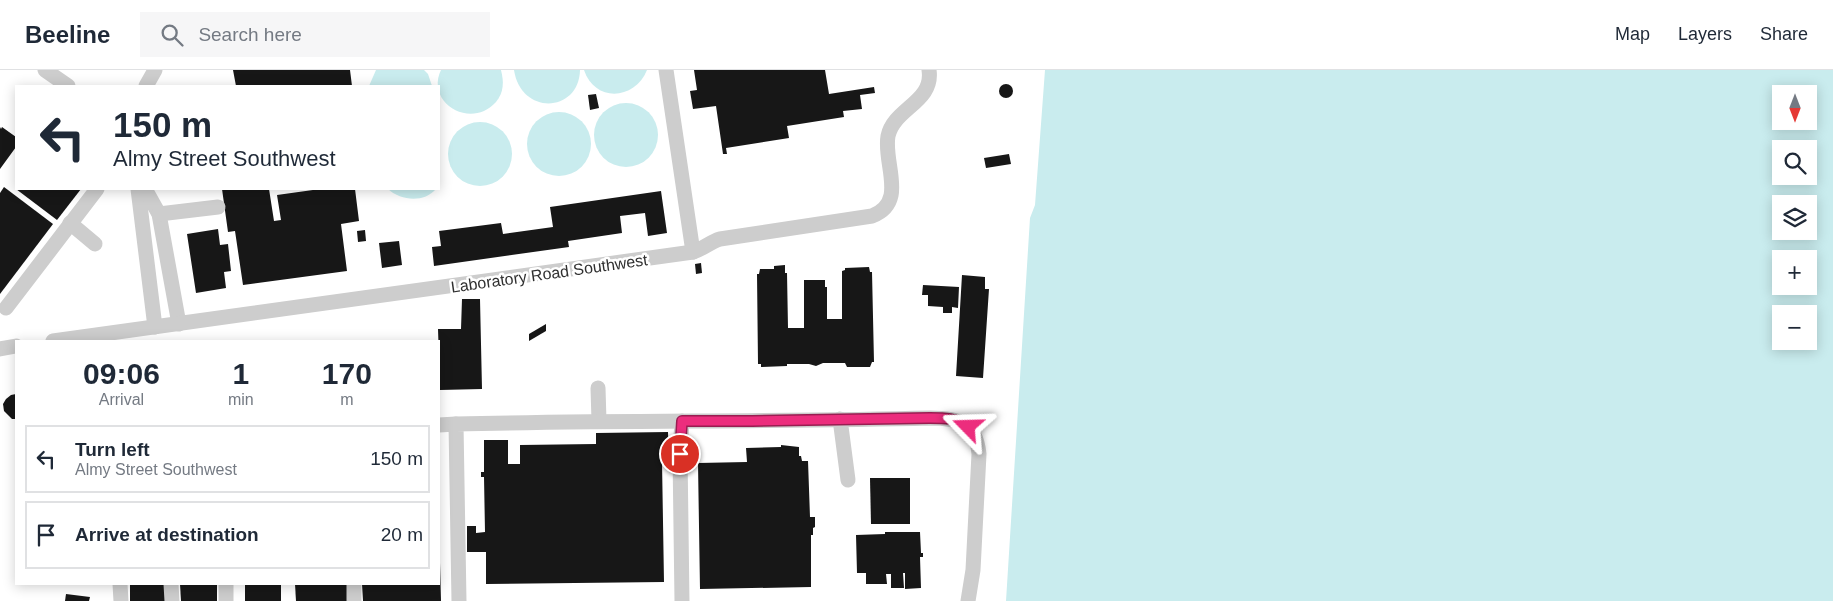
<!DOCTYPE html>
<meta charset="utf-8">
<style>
:root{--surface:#fff;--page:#f6f6f7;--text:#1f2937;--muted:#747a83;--line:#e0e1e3}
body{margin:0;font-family:Helvetica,sans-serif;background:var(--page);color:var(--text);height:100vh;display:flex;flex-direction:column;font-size:19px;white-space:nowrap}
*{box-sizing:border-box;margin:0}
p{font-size:16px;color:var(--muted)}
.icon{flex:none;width:28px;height:28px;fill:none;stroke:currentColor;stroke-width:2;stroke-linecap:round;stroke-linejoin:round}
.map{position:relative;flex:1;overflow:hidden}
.sheet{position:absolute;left:15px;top:270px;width:425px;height:245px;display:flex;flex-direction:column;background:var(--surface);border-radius:0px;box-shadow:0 2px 12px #0003}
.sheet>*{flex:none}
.top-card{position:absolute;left:15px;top:15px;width:425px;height:105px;border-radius:0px;box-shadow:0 2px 12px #0003;background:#fff;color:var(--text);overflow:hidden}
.needle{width:32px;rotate:180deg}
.tools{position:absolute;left:1772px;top:15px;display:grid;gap:10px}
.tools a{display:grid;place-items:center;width:45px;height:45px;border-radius:0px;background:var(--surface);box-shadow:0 2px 12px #0003;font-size:25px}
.pin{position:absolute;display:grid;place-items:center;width:42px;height:42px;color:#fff;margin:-21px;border:2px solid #fff;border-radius:50%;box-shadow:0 1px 5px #0007}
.me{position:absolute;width:55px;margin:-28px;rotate:292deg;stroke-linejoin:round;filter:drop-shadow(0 0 4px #0008)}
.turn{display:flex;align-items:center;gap:18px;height:105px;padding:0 15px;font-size:22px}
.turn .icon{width:65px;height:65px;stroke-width:2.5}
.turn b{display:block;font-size:35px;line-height:42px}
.eta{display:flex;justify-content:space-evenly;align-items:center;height:85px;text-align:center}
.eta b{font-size:30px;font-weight:700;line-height:35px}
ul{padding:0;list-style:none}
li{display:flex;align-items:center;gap:15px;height:68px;margin:0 10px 8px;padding:0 5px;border:2px solid var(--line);border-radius:0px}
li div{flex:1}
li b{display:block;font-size:19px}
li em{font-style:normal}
header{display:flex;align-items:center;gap:30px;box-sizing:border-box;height:70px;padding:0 25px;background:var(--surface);border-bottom:1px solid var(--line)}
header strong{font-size:24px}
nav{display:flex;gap:28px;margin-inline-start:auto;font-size:18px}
.search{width:350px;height:45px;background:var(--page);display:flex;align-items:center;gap:12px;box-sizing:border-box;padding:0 18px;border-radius:0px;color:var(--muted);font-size:19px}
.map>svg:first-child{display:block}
</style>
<header>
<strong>Beeline</strong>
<div class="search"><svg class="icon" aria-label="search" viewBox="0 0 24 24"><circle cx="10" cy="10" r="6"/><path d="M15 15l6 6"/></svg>Search here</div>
<nav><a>Map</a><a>Layers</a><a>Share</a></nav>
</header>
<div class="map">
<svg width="1833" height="531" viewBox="0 0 1833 531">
<rect width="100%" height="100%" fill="#fff"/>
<g fill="#c9ecee" fill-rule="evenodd">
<polygon points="376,0 424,0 428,4 432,16 369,16"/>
<path d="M441,0H501C504,12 504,22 496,32C471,60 425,33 441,0Z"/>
<path d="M514,0H580C579,43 521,46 514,0Z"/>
<path d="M584,0H647C635,30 595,33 584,0Z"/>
<path d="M1045,0H1833V531H1006L1030,148L1035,135ZM1781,24H1809V51H1781ZM1781,79H1809V106H1781ZM1781,134H1809V161H1781ZM1781,189H1809V216H1781ZM1781,244H1809V271H1781Z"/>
<circle cx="626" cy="65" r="32"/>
<circle cx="559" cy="74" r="32"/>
<circle cx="480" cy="84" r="32"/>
<path d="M388,119H436C424,133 401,131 388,119Z"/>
</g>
<g fill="#171717">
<polygon points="233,0 350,0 352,16 236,16"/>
<polygon points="694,0 825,0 829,24 874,17 875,23 860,25 862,39 843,41 844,47 787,56 789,68 726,78 727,84 723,84 716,36 693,39 690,21 697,20"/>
<circle cx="1006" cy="21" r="7"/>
<polygon points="596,24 599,38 590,40 588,25"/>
<polygon points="0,57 1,59 2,57 16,67 16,77 0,99"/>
<polygon points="1009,84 1011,94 986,98 984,88"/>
<polygon points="4,117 53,154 0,224 0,123"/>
<polygon points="16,119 81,119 57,150"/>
<polygon points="222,119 269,119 274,151 281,150 277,125 320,119 355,119 359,151 341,154 347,201 243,215 235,161 228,162"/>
<polygon points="661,121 667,163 648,166 645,143 620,146 622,163 568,171 569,177 434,196 432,177 441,176 439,161 501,153 503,164 553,157 550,137"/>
<polygon points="218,159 220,175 228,174 231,201 224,202 226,218 196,223 187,164"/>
<polygon points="365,160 366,171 358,172 357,161"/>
<polygon points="399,171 402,195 382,198 379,173"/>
<polygon points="701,193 702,203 696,204 695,194"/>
<polygon points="785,195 785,203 787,203 788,258 804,258 804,210 825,210 825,217 827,217 827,249 842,249 842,201 845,200 845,198 869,197 870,202 872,202 874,292 872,292 870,297 847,297 845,293 823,293 816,296 809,294 787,294 787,296 761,297 761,294 758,294 757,204 759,204 760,199 774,199 774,196"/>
<polygon points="962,205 985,207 985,219 989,219 983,308 956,306"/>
<polygon points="923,215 959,217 958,238 952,237 952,243 943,243 943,237 928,236 928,225 922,225"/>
<polygon points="462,229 480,229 482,319 440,320 438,259 461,259"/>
<polygon points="546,254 546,261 529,271 529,264"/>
<polygon points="16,324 16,349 12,349 4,341 3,334 6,329 11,325"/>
<polygon points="668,362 669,391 662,391 664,512 486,514 486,482 467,482 467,456 476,456 476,463 485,462 484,407 481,407 481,402 484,402 484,370 508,370 508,394 520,394 520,375 596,374 596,363"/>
<polygon points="781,375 799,377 799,386 801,386 802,391 808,391 810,447 815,447 815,457 813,458 813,465 811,465 811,517 700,519 698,393 747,392 746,378 781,377"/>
<polygon points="870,408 910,408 910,454 871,454"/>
<polygon points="885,462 920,462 921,483 923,483 923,487 920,487 921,518 905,519 905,503 903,503 904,518 891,518 891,504 886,504 887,514 866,514 866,503 857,503 856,465 885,464"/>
<polygon points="439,493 440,493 441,531 363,531 362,514 439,514"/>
<rect x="130" y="514" width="36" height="17"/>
<polygon points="180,514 217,514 217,531 181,531"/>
<rect x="245" y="514" width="36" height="17"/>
<polygon points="295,514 350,514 350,531 296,531"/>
<polygon points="66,524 90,527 89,531 65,531"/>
</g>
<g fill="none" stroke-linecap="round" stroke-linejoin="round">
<g stroke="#cdcdcd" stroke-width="15">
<polyline points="45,0 68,16"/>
<polyline points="666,0 693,182"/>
<polyline points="146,16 155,0"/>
<polyline points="138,119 155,257"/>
<polyline points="145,119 159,144 179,254"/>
<polyline points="159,144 218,137"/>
<polyline points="70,153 95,174"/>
<polyline points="6,238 97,119"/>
<path d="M53,271L693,182C703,179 710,172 720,169L872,146C908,132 883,94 888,66C894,38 934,32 929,0"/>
<polyline points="0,279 16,276"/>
<polyline points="598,318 599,351"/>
<polyline points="840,349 848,410"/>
<polyline points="439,355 456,354"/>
<polyline points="120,514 121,531"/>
<polyline points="171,514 172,531"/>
<polyline points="226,514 226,531"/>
<polyline points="354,514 354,531"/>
<path d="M459,531L456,354C614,350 772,352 930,348C958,348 976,352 979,384L973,500L968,531"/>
<polyline points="682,531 680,384 682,351"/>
</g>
</g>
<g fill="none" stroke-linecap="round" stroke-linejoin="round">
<defs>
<path id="route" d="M680,384L682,351H752L930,348C945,348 956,348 968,357"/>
</defs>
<use href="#route" stroke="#991d51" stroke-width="12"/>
<use href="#route" stroke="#ec2d7d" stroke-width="9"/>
</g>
<g text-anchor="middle" stroke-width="5" stroke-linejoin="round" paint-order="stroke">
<g font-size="16" fill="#303030" stroke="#fff">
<text transform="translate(549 203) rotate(-8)" y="6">Laboratory Road Southwest</text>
</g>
</g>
</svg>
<div class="tools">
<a><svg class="needle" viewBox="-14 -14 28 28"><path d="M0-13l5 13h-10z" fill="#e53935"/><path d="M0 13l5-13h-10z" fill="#747a83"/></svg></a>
<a><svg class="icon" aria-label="search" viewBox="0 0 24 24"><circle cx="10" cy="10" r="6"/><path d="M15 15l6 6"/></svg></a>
<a><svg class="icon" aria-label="layers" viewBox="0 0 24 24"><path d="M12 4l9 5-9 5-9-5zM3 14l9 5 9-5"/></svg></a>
<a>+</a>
<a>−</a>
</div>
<div class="pin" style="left:680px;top:384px;background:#d93025"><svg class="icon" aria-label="arrive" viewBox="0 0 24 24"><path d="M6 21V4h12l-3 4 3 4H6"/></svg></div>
<svg class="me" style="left:968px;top:357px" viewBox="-20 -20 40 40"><path d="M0-17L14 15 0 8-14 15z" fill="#ec2d7d" stroke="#fff" stroke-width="4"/></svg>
<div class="top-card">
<div class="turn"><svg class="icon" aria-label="left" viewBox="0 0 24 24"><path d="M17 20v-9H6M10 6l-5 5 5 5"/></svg><div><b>150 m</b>Almy Street Southwest</div></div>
</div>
<section class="sheet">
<div class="eta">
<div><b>09:06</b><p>Arrival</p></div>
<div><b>1</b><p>min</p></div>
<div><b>170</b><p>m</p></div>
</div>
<ul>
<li><svg class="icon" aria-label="left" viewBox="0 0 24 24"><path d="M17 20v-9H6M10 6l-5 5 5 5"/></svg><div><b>Turn left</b><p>Almy Street Southwest</p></div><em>150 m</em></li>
<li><svg class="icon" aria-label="arrive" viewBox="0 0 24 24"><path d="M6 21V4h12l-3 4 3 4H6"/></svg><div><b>Arrive at destination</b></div><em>20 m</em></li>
</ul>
</section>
</div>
